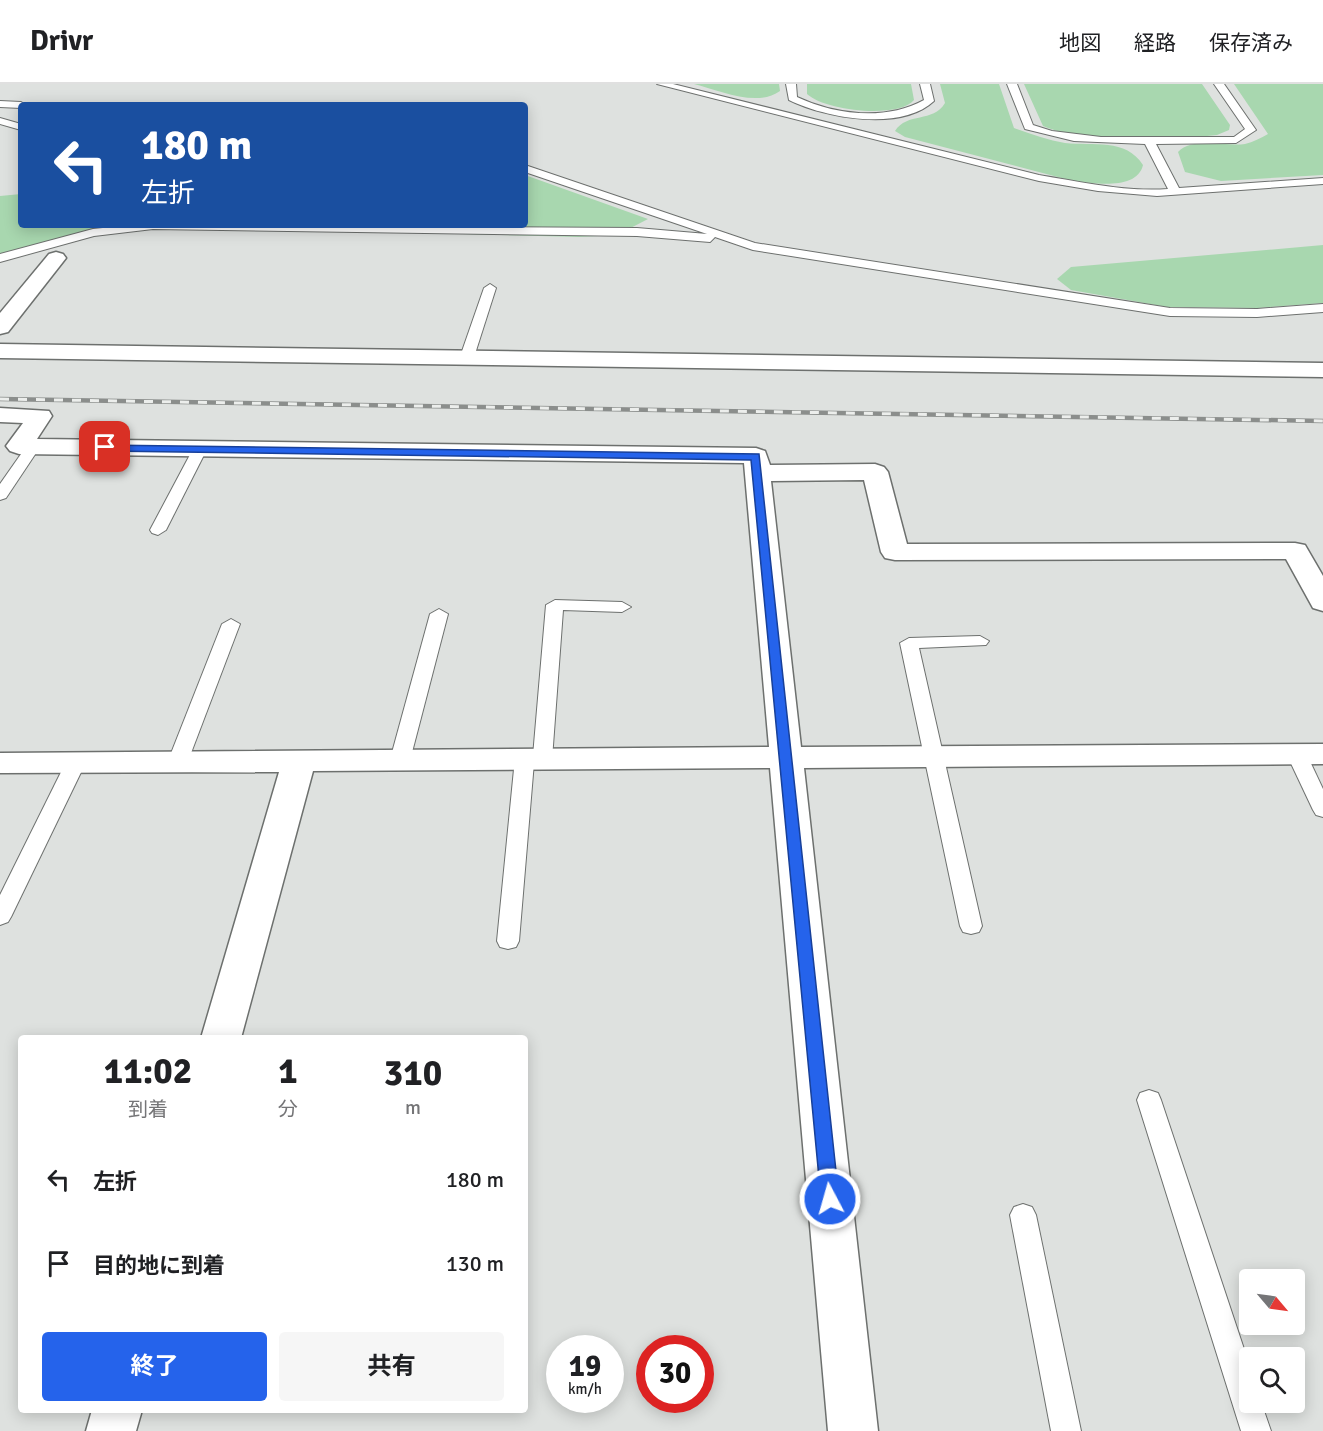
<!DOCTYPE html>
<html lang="ja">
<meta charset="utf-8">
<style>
:root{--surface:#fff;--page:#f6f6f6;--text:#202124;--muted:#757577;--line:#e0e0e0;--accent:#2563eb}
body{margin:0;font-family:Signika,"Noto Sans JP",sans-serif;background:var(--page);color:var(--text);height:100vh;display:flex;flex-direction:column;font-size:22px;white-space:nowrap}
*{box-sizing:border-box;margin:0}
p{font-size:20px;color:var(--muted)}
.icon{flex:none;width:33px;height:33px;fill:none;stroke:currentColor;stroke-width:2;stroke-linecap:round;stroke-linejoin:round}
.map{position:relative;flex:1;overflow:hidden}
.side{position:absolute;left:18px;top:951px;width:510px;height:378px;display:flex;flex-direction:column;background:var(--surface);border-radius:6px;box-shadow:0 3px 15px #0003}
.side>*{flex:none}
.hud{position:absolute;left:18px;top:18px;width:510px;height:126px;border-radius:6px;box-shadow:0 3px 15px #0003;background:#1a4fa0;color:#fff;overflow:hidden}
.needle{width:39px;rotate:119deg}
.tools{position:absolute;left:1239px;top:1185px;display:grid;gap:12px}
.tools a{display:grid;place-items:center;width:66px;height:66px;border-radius:6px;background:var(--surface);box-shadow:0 3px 15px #0003;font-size:30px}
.speed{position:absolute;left:546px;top:1251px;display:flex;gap:12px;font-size:30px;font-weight:700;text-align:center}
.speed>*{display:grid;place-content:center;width:78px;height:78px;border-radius:50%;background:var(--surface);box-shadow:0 3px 15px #0003;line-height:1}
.speed small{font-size:15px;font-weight:400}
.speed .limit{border:9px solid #d22;background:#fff;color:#111}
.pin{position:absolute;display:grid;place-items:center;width:51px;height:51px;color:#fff;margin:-26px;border-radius:12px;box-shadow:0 3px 9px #0006}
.me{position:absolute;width:66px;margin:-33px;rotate:354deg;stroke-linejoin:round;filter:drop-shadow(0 0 4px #0008)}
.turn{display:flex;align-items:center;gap:21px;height:126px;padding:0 24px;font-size:27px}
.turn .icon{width:78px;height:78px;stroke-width:2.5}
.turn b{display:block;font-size:42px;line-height:51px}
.eta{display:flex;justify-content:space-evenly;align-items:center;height:102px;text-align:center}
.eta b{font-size:36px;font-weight:700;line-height:42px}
.action{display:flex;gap:12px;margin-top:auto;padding:12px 24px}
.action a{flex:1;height:69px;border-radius:6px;background:var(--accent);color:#fff;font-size:24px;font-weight:700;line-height:69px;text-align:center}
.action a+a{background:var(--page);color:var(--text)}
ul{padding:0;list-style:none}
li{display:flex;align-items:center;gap:18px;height:84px;padding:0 24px}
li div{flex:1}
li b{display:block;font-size:22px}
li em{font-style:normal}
header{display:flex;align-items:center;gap:36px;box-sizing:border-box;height:84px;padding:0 30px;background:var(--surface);border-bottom:2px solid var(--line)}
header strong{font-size:28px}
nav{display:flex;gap:33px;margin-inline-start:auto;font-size:21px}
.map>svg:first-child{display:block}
</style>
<header>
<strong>Drivr</strong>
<nav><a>地図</a><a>経路</a><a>保存済み</a></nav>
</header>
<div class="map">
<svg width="1323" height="1347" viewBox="0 0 1323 1347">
<rect width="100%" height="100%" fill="#dee1df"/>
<g fill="#a8d7af">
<path d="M694,0H779L780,7C757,24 718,6 694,0Z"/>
<path d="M807,0H911L914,16C898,35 825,27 807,10Z"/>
<path d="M940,0H999L1014,44C1031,50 1048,56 1065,59C1093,62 1126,54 1143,81C1137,107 1093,99 1073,97L905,53L895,47C907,28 933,39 945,19Z"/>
<path d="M1024,0H1202L1230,41L1229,46L1217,51L1197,53C1153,52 1082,59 1043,42Z"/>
<path d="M1234,0H1323V91L1221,97L1185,88L1178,68C1193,52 1226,63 1245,60C1253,58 1261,54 1268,50Z"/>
<polygon points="525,91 648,135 617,151 579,153 153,142 69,155 0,174 0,112 21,110 21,141 525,141"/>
<polygon points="1323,161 1323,219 1258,224 1167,223 1071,206 1057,195 1071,183"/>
</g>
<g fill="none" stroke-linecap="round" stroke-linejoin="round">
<defs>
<g id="lane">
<path d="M657,0H673L1039,91C1081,98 1125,108 1168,105L1145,60L1074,57L1025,45L1007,0H1017L1033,41L1052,47L1101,53H1234L1245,45L1214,0H1224L1256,46L1236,59L1156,60L1179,104L1323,94V100L1157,112L1098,107L1039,97Z"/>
<path d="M786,0H796L797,13C835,31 886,37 924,16L920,0H930L934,17C901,48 825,34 789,16Z"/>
<polygon points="0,17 21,18 26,21 21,21 21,24 0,23"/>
<polygon points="0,34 21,40 21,46 0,40"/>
<polygon points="525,81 755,159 1170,224 1257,225 1323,220 1323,228 1257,233 1170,232 753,166 715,153 710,158 637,152 153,145 94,152 0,178 0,170 93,145 132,141 637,144 707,150 525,88"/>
<polygon points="490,200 496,204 474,273 467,277 462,276 460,273 484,204"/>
<polygon points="33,359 40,363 6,414 0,416 0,400 28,360"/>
<polygon points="200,361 207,365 166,446 158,451 152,449 150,446 193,365"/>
<polygon points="555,516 622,518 631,523 622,528 563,526 552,675 549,679 542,681 534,678 519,857 516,863 508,865 500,863 497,857 515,675 518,671 525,669 533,672 546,521"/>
<polygon points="439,525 448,530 410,676 407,680 393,680 390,676 430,530"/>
<polygon points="231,535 240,540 188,677 185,681 171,681 168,677 222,540"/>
<polygon points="980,552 989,557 986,561 919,564 982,842 979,848 971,850 963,848 960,842 900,559 909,554"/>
<polygon points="1297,665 1304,667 1307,671 1323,705 1323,733 1316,731 1313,726 1287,671 1290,667"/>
<polygon points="76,672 83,674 86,678 11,833 8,838 0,841 0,811 66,678 69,674"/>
<polygon points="1149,1006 1158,1009 1161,1016 1250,1283 1250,1318 1261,1318 1271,1347 1241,1347 1137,1016 1140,1009"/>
<polygon points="1023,1120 1032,1123 1036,1131 1081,1347 1051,1347 1010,1131 1014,1123"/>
</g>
<g id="street">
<polygon points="56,168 63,170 66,174 8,248 0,250 0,229 49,170"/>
<polygon points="0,260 1323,279 1323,293 0,274"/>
<polygon points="0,324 49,327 52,332 37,355 756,364 765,367 770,381 875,380 884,383 888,388 907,460 1295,459 1305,461 1323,492 1323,527 1313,524 1286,475 895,476 885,474 881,468 864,396 771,397 801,663 1323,660 1323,680 804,684 878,1347 828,1347 770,684 313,687 241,954 201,954 279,688 0,689 0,669 769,663 744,379 19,370 10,367 6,362 23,339 0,338"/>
<polygon points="92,1326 142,1326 136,1347 86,1347"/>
</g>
</defs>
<use href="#lane" stroke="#6d706e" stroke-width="2"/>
<use href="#street" stroke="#6d706e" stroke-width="3"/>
<use href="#lane" fill="#fff" fill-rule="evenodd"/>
<use href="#street" fill="#fff" fill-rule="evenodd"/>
<defs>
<polyline id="rail" points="0,315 1323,337"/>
</defs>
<use href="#rail" stroke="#8b8e8c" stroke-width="4.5"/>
<use href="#rail" stroke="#eceeec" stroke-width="3" stroke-dasharray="9" stroke-linecap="butt"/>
</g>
<polygon fill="#2563eb" stroke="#184099" stroke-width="1.5" points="101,361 759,370 839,1115 836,1120 830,1122 823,1120 821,1115 751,376 105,367 100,363"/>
</svg>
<div class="tools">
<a><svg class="needle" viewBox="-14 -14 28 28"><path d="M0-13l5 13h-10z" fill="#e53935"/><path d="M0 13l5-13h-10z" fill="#757577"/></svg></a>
<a><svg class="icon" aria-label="search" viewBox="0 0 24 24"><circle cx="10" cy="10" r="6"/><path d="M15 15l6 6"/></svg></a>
</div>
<div class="speed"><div>19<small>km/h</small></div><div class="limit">30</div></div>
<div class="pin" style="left:105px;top:363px;background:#d93025"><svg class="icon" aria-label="arrive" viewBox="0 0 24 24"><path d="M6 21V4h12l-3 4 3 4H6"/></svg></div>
<svg class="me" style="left:830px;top:1115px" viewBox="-20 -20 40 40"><circle r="17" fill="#2563eb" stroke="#fff" stroke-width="3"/><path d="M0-11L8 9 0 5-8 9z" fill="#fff"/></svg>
<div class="hud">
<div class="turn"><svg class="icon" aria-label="left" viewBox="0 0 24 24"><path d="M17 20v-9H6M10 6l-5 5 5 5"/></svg><div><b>180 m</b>左折</div></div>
</div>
<section class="side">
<div class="eta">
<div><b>11:02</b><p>到着</p></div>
<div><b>1</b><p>分</p></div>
<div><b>310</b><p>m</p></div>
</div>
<ul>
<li><svg class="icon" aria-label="left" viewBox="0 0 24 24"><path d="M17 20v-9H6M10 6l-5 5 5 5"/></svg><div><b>左折</b></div><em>180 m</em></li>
<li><svg class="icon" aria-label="arrive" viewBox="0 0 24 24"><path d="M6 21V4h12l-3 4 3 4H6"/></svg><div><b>目的地に到着</b></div><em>130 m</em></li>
</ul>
<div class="action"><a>終了</a><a>共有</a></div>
</section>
</div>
